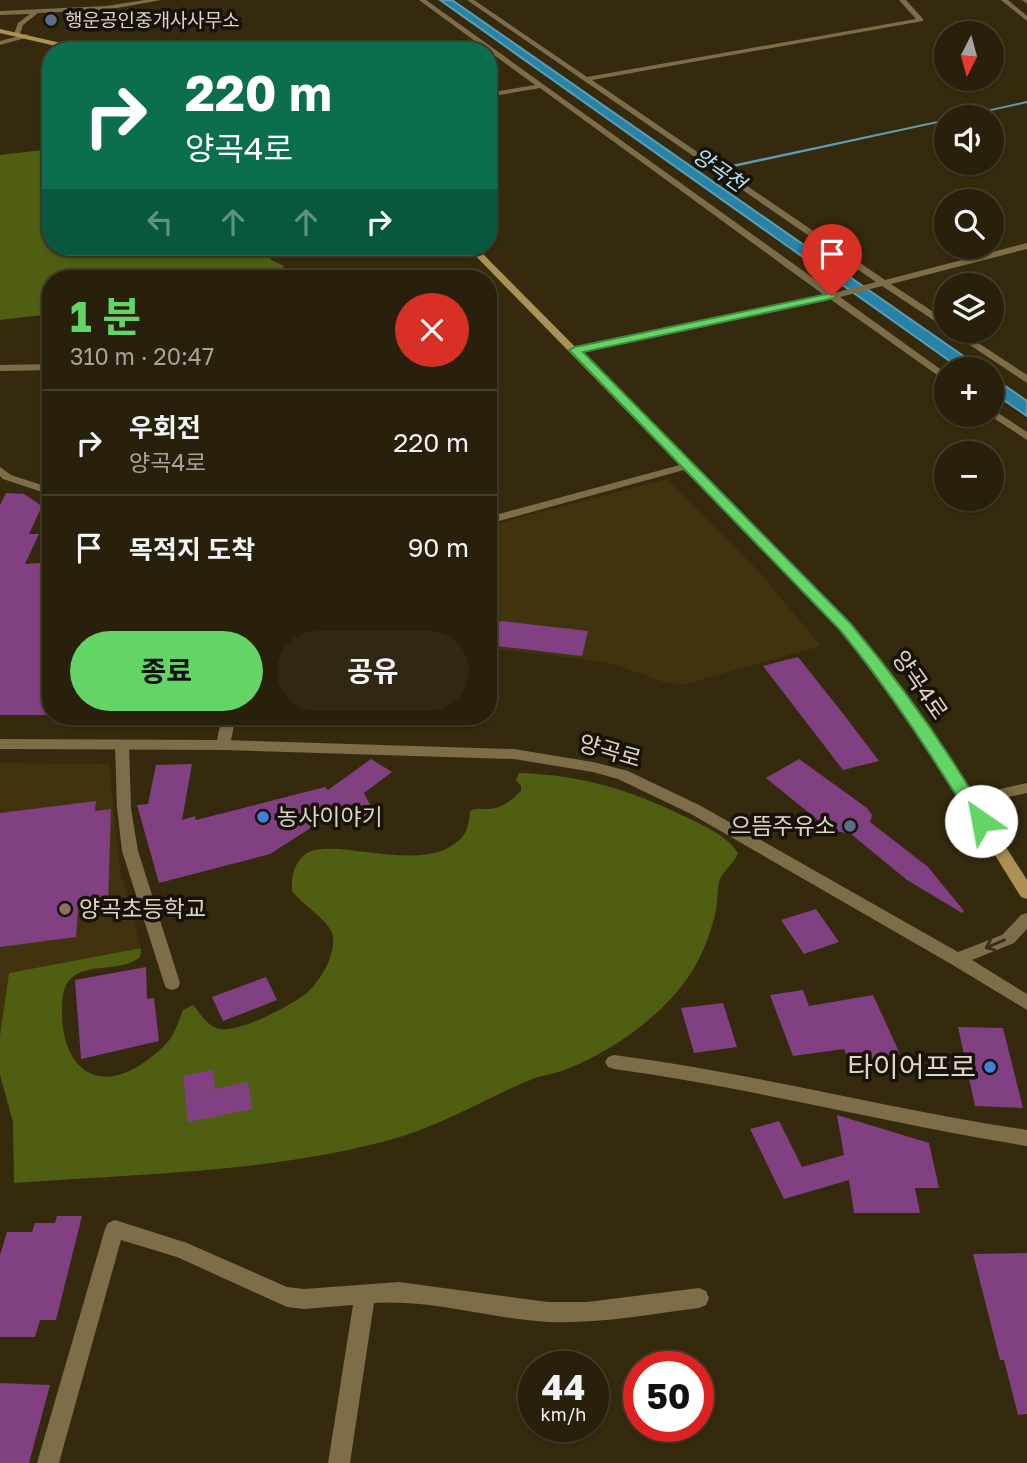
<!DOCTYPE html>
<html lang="ko">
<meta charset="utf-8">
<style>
:root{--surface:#28200a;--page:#302813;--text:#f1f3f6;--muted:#a5a39c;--line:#443e2b;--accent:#65d467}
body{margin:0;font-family:"Golos Text","Noto Sans KR",sans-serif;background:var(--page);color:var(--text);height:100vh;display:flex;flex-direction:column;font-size:26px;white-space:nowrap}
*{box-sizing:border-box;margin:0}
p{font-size:23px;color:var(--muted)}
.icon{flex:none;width:38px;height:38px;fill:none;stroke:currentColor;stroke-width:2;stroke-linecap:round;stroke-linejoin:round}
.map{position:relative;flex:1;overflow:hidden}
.sheet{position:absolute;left:42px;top:270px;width:455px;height:455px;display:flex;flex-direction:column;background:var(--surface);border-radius:28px;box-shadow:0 2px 5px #0004,0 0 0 2px var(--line)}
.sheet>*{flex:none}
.guide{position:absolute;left:42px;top:42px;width:455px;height:214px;border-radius:28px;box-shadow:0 2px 5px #0004,0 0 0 2px var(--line);background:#0b6e4f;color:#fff;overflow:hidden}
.needle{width:46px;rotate:186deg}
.buttons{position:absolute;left:934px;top:21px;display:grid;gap:14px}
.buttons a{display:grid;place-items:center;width:70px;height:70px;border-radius:50%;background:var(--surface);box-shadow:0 2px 5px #0004,0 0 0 2px var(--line);font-size:35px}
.speed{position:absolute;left:518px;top:1351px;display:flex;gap:14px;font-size:35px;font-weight:700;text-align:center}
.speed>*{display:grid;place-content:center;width:91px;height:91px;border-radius:50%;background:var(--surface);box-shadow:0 2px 5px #0004,0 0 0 2px var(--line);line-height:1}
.speed small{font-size:18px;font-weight:400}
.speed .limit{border:10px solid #d22;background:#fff;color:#111}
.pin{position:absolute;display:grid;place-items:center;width:60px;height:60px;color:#fff;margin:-72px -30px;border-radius:50% 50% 50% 0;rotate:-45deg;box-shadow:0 0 7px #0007}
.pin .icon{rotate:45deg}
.me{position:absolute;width:77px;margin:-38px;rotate:327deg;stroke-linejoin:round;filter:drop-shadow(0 0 5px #0008)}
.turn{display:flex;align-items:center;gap:24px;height:147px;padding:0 28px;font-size:32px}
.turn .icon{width:91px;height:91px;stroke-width:2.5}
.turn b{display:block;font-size:49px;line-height:60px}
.lanes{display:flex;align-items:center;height:66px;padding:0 28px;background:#0003;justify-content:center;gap:35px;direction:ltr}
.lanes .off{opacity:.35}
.round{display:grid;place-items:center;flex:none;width:74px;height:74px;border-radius:37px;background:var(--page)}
.overview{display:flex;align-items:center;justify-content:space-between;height:119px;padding:0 28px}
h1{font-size:42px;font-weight:700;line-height:52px;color:var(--accent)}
.cta{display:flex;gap:14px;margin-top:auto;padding:14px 28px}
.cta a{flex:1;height:80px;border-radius:42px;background:var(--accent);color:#111;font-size:28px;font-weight:700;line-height:80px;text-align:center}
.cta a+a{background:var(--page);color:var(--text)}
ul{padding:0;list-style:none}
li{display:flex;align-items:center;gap:21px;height:105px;padding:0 28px;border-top:2px solid var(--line)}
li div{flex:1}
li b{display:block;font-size:26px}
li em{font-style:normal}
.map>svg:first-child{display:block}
</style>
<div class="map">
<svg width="1027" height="1463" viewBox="0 0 1027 1463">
<rect width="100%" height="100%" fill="#362a0e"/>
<g fill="#41330e">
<polygon points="667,479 761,574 821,646 685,684 667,683 606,662 488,648 488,526"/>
<polygon points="0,763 109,764 120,870 141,948 9,973 0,1036"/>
</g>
<g fill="#505e11">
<polygon points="51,149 51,247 267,247 271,260 284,266 282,272 270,278 51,278 51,314 0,320 0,155"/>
<path d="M519,773C584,775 633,791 690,819C708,828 727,836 738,853C734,863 725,869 720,879C717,887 718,901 716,910C710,938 699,964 681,987C652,1023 608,1053 565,1070C554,1074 541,1075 530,1080C487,1098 448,1122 403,1136C279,1173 143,1173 14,1183L13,1122L0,1075V1036L9,973L141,948L140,957C122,972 93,963 74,976C63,983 62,999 62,1010C61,1067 97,1097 146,1061C154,1055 164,1047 170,1039C176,1031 179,1019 183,1010L193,1005C200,1013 206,1024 216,1028C234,1036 293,1005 308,992C321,980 341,947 330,929C321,915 303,905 292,891C291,877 294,862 307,853C333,838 405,868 446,849C464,840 469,830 470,811C477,808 479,809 486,809C501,809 511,801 521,791V786L516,780Z"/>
</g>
<g fill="#2883a8" stroke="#5e9cb1" stroke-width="2">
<polygon points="440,0 452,0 982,369 961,369"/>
<polygon points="992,377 1027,401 1027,416 992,392"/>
</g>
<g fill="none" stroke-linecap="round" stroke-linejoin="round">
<g fill="#5e9cb1" fill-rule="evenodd">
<polygon points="1027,101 1027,103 963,117 956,117"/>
<polygon points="947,119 947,121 725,169 722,167"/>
</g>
</g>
<g fill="#814081">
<polygon points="6,493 24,494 42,506 29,534 39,534 25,564 51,562 51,715 0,715 0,505"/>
<polygon points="502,621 588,631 582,656 488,645 488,625"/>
<polygon points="798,657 841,711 879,761 843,770 763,666"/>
<polygon points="371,759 392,772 364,793 375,814 340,824 334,813 270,854 159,883 137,805 148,804 156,765 192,764 182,820 195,816 196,820 325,787 328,790"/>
<polygon points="799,759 867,808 872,815 870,822 928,867 964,911 962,913 907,880 851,834 830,830 766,778"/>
<polygon points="96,801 95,811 111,809 108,904 78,908 76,937 0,947 0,813"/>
<polygon points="816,909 839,942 804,954 781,920"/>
<polygon points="146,967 147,999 154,998 159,1041 81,1059 75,980"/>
<polygon points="266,977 277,1000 223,1021 212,997"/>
<polygon points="803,990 809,1006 873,995 900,1054 850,1063 844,1049 793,1056 770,995"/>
<polygon points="723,1003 737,1047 694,1053 681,1008"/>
<polygon points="958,1027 1003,1028 1023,1108 975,1106"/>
<polygon points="213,1070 215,1089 248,1082 252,1109 188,1122 183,1076"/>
<polygon points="837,1115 929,1143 939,1188 915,1188 920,1213 854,1213 849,1180 784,1199 750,1129 779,1121 802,1167 844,1155"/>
<polygon points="57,1216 82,1216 56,1320 40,1320 35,1337 0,1337 0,1255 7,1232 32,1232 35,1223 55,1223"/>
<polygon points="1027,1253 1027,1414 1018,1415 1004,1360 1000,1360 973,1254"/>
<polygon points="0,1383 50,1385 29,1463 0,1463"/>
</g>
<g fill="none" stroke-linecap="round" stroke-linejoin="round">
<g fill="#7d6d48" fill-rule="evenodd">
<polygon points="419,0 426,0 834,293 876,282 467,0 474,0 587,77 916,19 899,0 906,0 923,19 923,21 592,80 885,280 1027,243 1027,249 891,284 947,321 947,329 882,286 840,297 947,374 947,382 830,299 571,352 570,350 575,347 824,295 540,88 488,97 488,93 535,85"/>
<polygon points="27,34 29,37 0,45 0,41"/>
<polygon points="949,331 960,331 1027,375 1027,383"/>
<polygon points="51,364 51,370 0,371 0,365"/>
<polygon points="992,409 1027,432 1027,440 989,415 992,415"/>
<polygon points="687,463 691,464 691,468 488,524 488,517"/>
<polygon points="0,467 11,475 51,488 51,495 3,479 0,476"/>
<polygon points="222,716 236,716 230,745 223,750 216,745"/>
<polygon points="122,740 129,745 131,808 138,851 180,983 178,988 172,990 166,988 164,983 122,851 117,808 115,745"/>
<polygon points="1027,783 1027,793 968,806 963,805 961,801 963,797 968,796"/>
<path d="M614,1055C753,1073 889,1109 1027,1130V1146C889,1124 753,1088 614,1069L608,1067L605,1062L608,1057Z"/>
<path d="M115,1220L187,1243L287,1287L304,1289L399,1282L548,1302H587L699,1288L706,1291L709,1298L706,1305L699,1308C650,1314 599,1324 549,1322C491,1319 433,1299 374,1303L350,1463H328L353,1305L304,1309L287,1307L177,1257L121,1240L59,1463H37L105,1229L108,1223Z"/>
</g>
<g fill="#7d6d48" fill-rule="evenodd">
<polygon points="145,0 161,0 106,10 38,13 23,25 20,34 17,36 14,34 18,23 30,14 0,15 0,11 106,6"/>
<polygon points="1001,0 1008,0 1027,16 1027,21"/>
<polygon points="1022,0 1027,0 1027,4"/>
<polygon points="0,739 223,740 514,749 593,762 628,771 701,806 958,952 1002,935 1021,915 1027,913 1027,929 1014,943 972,960 1027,994 1027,1010 951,964 691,814 618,779 593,772 514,759 223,750 0,749"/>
</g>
<g fill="#ac9155" fill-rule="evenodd">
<polygon points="0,29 87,49 90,51 77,51 0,33"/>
<path d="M467,247H476L850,624C917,703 971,793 1027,880V899L1021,897C964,806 910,713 840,630Z"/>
</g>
</g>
<defs><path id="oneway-shaft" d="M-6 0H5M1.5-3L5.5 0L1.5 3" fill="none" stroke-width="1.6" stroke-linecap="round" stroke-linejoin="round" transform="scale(1.75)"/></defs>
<use stroke="#362e1b" href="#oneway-shaft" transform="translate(995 944) rotate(157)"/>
<path fill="#65d467" stroke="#428a43" stroke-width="2" d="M832,293L835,294V298L583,352L851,624C902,685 949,751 989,821L981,827L975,825C933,758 891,692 840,630L569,350L575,347Z"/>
<g fill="#5c6f8a" stroke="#181308" stroke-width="2.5">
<circle cx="51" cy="20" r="7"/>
<circle cx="850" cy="826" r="7"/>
</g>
<g fill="#3f7fe0" stroke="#181308" stroke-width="2.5">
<circle cx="263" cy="817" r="7"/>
<circle cx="990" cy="1067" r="7"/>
</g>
<circle fill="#8d6e63" stroke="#181308" stroke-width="2.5" cx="65" cy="909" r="7"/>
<g text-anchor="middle" stroke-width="7" stroke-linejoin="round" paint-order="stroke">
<g font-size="19" fill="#dcd5c5" stroke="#181308" text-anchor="start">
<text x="65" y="27">행운공인중개사사무소</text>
</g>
<g font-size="21" font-style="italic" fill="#b1e3fc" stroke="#181308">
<text transform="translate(719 170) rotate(35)" y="7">양곡천</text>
</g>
<g font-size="23" fill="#dcd5c5" stroke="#181308">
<text transform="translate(920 685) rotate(55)" y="8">양곡4로</text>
<text transform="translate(610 751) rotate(16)" y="8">양곡로</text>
</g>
<g font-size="23" fill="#dcd5c5" stroke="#181308" text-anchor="start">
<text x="277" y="825">농사이야기</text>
<text x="836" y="834" text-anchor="end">으뜸주유소</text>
<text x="79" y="917">양곡초등학교</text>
</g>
<g font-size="28" fill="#dcd5c5" stroke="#181308" text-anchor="end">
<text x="976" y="1077">타이어프로</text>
</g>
</g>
</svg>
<div class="buttons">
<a><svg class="needle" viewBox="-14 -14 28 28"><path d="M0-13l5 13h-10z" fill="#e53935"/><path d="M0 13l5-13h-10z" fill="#a5a39c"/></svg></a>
<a><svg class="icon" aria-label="sound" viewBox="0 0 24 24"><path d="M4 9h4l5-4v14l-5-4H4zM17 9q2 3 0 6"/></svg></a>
<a><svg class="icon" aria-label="search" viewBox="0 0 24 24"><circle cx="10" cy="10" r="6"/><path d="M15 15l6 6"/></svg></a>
<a><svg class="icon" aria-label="layers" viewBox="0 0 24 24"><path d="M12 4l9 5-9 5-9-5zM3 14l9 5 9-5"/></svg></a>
<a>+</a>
<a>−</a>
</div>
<div class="speed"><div>44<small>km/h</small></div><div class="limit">50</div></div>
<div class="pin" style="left:832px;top:296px;background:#d93025"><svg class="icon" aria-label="arrive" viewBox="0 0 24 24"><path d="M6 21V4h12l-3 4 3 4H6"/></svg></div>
<svg class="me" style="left:981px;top:821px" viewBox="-20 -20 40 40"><circle r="19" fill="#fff"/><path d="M0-13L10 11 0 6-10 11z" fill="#65d467"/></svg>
<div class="guide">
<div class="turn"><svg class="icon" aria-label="right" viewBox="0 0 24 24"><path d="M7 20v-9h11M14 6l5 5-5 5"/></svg><div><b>220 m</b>양곡4로</div></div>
<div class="lanes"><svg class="icon off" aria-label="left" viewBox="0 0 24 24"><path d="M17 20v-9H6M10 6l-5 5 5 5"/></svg><svg class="icon off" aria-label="ahead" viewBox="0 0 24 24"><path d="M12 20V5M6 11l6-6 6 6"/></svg><svg class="icon off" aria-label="ahead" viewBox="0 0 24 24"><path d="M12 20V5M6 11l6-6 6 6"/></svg><svg class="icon" aria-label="right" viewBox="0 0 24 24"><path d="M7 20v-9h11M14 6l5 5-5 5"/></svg></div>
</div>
<section class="sheet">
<div class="overview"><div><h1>1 분</h1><p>310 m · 20:47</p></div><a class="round" style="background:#d93025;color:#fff"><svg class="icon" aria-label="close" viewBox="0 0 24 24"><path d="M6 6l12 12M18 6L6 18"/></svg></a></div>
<ul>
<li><svg class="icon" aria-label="right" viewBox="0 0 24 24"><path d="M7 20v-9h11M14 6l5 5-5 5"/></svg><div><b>우회전</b><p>양곡4로</p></div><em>220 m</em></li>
<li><svg class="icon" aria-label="arrive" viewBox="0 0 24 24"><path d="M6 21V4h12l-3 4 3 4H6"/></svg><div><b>목적지 도착</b></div><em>90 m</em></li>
</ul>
<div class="cta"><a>종료</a><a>공유</a></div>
</section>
</div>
